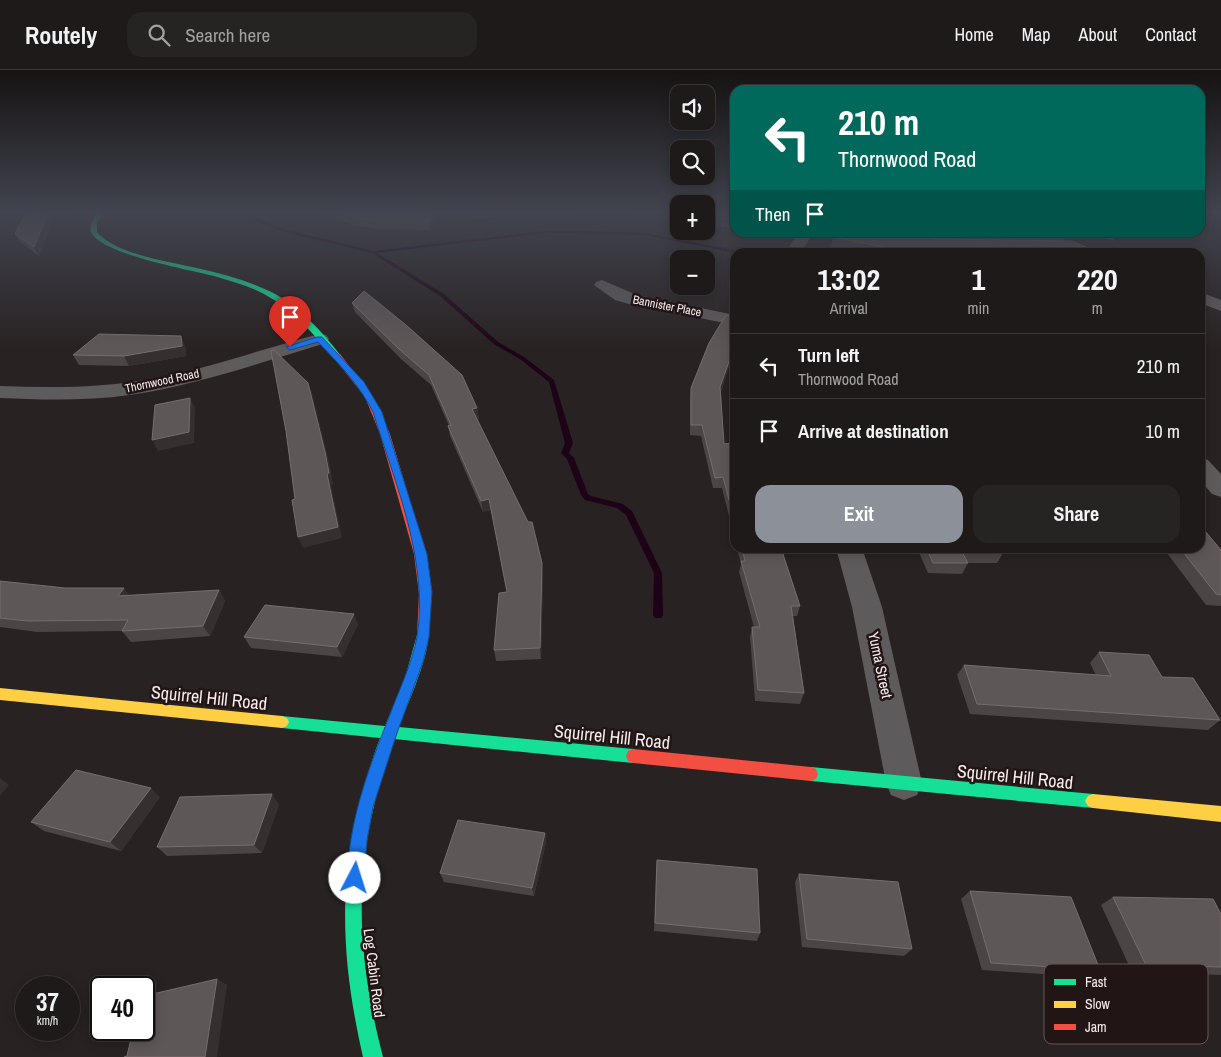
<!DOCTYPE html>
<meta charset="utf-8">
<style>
:root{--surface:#1e1a1a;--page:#262323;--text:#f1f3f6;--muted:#a1a1a2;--line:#3c3839;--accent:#8c9099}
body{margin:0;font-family:"Archivo Narrow",sans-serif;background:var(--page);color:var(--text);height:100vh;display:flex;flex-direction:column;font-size:19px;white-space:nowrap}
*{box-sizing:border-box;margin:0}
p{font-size:16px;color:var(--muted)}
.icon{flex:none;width:28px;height:28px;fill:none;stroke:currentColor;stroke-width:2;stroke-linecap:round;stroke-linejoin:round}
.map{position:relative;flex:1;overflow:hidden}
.side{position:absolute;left:730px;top:178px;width:475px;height:305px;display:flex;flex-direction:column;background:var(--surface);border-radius:15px;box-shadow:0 2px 12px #0003,0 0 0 1px var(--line)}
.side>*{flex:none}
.banner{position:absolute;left:730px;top:15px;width:475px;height:152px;border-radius:15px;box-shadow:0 2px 12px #0003,0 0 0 1px var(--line);background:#00695c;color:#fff;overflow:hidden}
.buttons{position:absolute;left:670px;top:15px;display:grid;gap:10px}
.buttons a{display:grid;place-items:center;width:45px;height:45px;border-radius:10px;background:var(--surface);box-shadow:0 2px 12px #0003,0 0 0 1px var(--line);font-size:25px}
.speed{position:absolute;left:15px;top:906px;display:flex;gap:10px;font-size:25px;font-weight:700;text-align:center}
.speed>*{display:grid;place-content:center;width:65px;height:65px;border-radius:50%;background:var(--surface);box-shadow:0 2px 12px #0003,0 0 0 1px var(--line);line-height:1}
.speed small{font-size:12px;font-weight:400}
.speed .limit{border:2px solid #111;border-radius:8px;background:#fff;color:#111}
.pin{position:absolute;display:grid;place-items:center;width:42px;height:42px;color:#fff;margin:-51px -21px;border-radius:50% 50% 50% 0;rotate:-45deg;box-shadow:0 0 5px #0007}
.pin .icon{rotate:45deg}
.me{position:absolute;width:55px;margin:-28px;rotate:5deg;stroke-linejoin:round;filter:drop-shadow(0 0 4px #0008)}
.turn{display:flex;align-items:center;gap:18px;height:105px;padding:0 25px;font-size:22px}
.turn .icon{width:65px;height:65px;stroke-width:2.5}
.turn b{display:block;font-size:35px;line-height:42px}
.then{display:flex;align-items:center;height:48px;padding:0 25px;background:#0003;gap:10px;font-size:19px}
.eta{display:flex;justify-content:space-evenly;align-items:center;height:85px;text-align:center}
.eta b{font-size:30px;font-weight:800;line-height:35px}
.primary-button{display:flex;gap:10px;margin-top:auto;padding:10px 25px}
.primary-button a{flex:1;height:58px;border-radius:15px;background:var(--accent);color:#fff;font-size:20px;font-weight:800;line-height:58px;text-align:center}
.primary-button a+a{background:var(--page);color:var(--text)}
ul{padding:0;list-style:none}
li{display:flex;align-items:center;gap:15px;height:65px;padding:0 25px;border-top:1px solid var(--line)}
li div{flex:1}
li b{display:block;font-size:19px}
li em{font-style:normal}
header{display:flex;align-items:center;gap:30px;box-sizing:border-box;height:70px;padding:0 25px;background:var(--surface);border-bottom:1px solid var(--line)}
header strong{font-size:24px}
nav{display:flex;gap:28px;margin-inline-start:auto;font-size:18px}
.search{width:350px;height:45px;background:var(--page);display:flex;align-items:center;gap:12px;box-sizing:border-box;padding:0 18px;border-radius:15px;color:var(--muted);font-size:19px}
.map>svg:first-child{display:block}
</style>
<header>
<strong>Routely</strong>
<div class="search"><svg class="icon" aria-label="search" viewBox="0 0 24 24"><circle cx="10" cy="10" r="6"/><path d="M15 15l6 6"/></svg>Search here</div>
<nav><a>Home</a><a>Map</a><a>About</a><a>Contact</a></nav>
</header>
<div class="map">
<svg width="1221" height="987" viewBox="0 0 1221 987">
<rect width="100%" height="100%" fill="#282222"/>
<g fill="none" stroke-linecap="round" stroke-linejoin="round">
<polygon fill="#1e0318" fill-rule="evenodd" points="233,141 239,141 287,160 373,181 545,161 586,161 645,163 740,181 740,182 735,183 645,165 545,163 377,183 444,224 498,272 524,287 554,310 573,373 569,383 574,388 588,424 591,426 623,434 632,441 662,503 663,545 661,548 655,548 653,545 654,503 626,445 617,438 585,430 581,425 567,389 561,383 565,373 549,312 520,289 494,274 440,226 372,183 284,162"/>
<g fill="#5e5b5c" fill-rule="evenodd">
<polygon points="799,162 814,162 801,182 787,182 790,175"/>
<polygon points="602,210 637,225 735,245 735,255 629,234 615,230 594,215 596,212"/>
<polygon points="1200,222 1221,230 1221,241 1200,233"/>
<path d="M320,264L326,265L329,269L326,273C262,292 197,315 130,325C87,331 43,330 0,328V316C51,318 101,318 151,309C209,299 263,278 320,264Z"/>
<polygon points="1200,388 1208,390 1221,404 1221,427 1212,424 1200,410"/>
<polygon points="836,478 862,478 882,537 922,713 917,725 904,730 891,725 886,713 852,537"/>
</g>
<g fill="#16e098" fill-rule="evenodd">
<path d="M98,141H104L97,153V162C116,185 172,192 201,199C223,204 246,210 267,220C296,233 322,261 341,286L334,288C314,264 292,239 264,224C249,216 231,211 214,206C191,200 100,184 91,162C89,155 94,147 98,141Z"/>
<path d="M423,560L427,562C434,576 405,640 399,657L633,679L638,681L640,686L638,691L633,693L394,669C353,783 353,871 383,987H363C336,869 338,781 380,668L282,658L277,656L275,652L277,648L282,646L385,656L405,608L417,565L419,562Z"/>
<polygon points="811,697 1093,724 1098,726 1101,731 1098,736 1093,738 811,711 806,709 804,704 806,699"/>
</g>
<g fill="#ffcf43" fill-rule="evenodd">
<polygon points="0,618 282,646 287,648 289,652 287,656 282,658 0,630"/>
<polygon points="1093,724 1221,736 1221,752 1093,738 1088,736 1085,731 1088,726"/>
</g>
<g fill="#f24e42" fill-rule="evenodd">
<polygon points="334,284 340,284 373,327 390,364 426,484 431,524 429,565 427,568 423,570 419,568 417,565 419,524 414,484 380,364 365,327 334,288"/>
<polygon points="633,679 811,697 816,699 818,704 816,709 811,711 633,693 628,691 626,686 628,681"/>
</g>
</g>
<g fill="#4c4545">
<polygon points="0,141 67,141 51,150 48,163 39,186 20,172 15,164 26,142"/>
<polygon points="321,141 444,141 429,160 379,159 354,155"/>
<polygon points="444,141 596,141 451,150"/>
<polygon points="621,141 679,141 679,150"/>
<polygon points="706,141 735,141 735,159 706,154"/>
<polygon points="835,162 1066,162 1063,171 1097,182 844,182 830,180 833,167"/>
<polygon points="1089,162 1118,162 1113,171"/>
<polygon points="735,231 735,244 732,243 734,233"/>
<polygon points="352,233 477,338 479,349 477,349 543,503 541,589 496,591 494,580 507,522 491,440 483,442 450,366 448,356 449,356 431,315 401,289 355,242"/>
<polygon points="185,275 186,286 129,296 79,295 73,285"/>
<polygon points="729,296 721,322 724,374 735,373 735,470 722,418 713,418 701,366 690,365 690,328 691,318"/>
<polygon points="737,478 781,478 800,536 797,546 793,546 804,623 800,634 755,631 750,567 752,557 754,557 739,502 741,494"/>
<polygon points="917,478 1001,478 1003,483 997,493 968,493 962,504 928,503"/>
<polygon points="1165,478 1200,478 1221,480 1221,536 1206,535 1164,479"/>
<polygon points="0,511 130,526 219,520 225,531 210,566 131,572 122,561 37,562 0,557"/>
<polygon points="358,554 342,587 251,578 244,567"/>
<polygon points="1099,582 1162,607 1220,650 1208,660 970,644 957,605 964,595 1096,605 1090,593"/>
<polygon points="160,727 121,781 44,761 31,752"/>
<polygon points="279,734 262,783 167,786 157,777"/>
<polygon points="545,763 546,772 534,826 444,812 440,803"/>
<polygon points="657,790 760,863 757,871 654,861 656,799"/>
<polygon points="799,804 912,879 904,886 802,877 795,812"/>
<polygon points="970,821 1100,900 1088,907 982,900 961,829"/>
<polygon points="1113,827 1221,844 1221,905 1132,902 1101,835"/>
</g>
<g fill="#362f2f">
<polygon points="47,141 67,141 51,150 48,163 39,186 34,177 46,142"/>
<polygon points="436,141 444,141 429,160 428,152"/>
<polygon points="181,266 185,275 186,286 129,296 124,286"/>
<polygon points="735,279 735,286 729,296 719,327 720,317 731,286"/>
<polygon points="308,313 312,323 329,392 333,414 331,415 342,468 303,478 298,467"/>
<polygon points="190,328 195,338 194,373 158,381 152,370"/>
<polygon points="477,338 479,349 473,350 472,339"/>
<polygon points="489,429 491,440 483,442 481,431"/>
<polygon points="542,493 543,503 541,589 540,578"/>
<polygon points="124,518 132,529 118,526"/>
<polygon points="219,520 225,531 210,566 203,556"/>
<polygon points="354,544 358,554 342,587 337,577"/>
<polygon points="0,708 9,715 0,726"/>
<polygon points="151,718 160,727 121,781 110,772"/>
<polygon points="272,724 279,734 262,783 254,775"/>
<polygon points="545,763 546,772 534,826 532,818"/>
<polygon points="217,909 227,915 217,987 205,987"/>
</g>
<g fill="#5e5757" stroke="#766e6e">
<polygon points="27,141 47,141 46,142 43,155 34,177 15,164"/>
<polygon points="338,141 436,141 428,152 377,151 352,147"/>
<polygon points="706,141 735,141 735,151 706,146"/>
<polygon points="835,162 898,162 938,169 1072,171 1097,182 920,182 889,178 833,167"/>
<polygon points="1046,162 1066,162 1066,163"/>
<polygon points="364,221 406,255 462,305 477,338 472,339 528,452 532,452 542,493 540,578 494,580 499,523 507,522 489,429 481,431 448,356 451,355 429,305 399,279 352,233"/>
<polygon points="726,245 735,247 735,279 731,286 720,317 724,374 735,373 735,452 723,407 715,408 702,355 691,355 691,318 709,273"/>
<polygon points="99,264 181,266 182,276 124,286 73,285"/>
<polygon points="274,280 308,313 325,382 329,403 327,404 338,457 298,467 292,430 295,429 286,361 271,281"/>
<polygon points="190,328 189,362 152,370 155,335"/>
<polygon points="1200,455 1221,480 1221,525 1216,524 1180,478 1200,478"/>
<polygon points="742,478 781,478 800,536 791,536 804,623 758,620 752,557 760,557 741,491 745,491"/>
<polygon points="926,478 1001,478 1003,483 962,482 968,493 933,493"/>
<polygon points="0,511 65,518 124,518 118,526 219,520 203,556 122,561 128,550 27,551 0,548"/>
<polygon points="265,535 354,544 337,577 244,567"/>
<polygon points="1099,582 1149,585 1162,607 1193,608 1220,650 977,634 964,595 1111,606"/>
<polygon points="76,700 151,718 110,772 31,752"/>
<polygon points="272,724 254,775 157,777 180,727"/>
<polygon points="458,750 545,763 532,818 440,803"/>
<polygon points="657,790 757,799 760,863 655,853"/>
<polygon points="799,804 898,812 912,879 807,869"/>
<polygon points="970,821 1071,827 1100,900 991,893"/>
<polygon points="1113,827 1213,829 1221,844 1221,897 1146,895"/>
<polygon points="217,909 205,987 124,987 127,986 133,960 144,960 144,926"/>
</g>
<linearGradient id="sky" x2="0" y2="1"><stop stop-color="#161313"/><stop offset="0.51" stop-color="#42444f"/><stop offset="1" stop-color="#42444f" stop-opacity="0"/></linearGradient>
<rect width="1221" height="279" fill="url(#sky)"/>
<path fill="#1a73e8" stroke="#114b97" d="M317,267H322L364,312L382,342L427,484L432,522L429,567L423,592L397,663L373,737L367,770L364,808L361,814L355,816L349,814C345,805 348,794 349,784C354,736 373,687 391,642C400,618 412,593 417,567C429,491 395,413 373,342C359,314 339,294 318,272L290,280L286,277Z"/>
<g text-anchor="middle" stroke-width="5" stroke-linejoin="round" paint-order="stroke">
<g font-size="12" fill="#f6eced" stroke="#221516">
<text transform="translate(667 236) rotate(11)" y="4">Bannister Place</text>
<text transform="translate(162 311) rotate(-12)" y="4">Thornwood Road</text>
</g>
<g font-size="15" fill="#f6eced" stroke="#221516">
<text transform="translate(880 595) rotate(78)" y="5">Yuma Street</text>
<text transform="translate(374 903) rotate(83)" y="5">Log Cabin Road</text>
</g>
<g font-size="18" fill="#f6eced" stroke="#221516">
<text transform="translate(209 628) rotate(6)" y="6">Squirrel Hill Road</text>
<text transform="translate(612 667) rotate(6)" y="6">Squirrel Hill Road</text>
<text transform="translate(1015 707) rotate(6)" y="6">Squirrel Hill Road</text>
</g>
</g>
<rect x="1044" y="894" width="164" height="80" rx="8" fill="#221516" stroke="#625656" stroke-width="1"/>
<rect x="1054" y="909" width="22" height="6" fill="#16e098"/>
<rect x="1054" y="931" width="22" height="7" fill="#ffcf43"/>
<rect x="1054" y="954" width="22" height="6" fill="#f24e42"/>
<g font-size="14" fill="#f6eced">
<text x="1085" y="917">Fast</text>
<text x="1085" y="939">Slow</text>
<text x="1085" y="962">Jam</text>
</g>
</svg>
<div class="buttons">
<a><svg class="icon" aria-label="sound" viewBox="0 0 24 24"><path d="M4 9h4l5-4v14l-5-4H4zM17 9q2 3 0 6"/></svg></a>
<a><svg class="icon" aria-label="search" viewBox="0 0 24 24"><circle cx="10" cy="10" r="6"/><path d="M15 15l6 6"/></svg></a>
<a>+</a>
<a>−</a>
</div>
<div class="speed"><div>37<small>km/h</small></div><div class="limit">40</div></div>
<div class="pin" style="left:290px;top:277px;background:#d93025"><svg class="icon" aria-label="arrive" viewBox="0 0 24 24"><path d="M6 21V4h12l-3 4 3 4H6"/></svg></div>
<svg class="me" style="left:355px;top:808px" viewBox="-20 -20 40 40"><circle r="19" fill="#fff"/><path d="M0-13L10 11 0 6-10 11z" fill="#1a73e8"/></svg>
<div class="banner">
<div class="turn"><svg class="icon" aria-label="left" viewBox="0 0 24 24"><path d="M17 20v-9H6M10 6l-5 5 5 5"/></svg><div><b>210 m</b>Thornwood Road</div></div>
<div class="then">Then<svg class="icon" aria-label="arrive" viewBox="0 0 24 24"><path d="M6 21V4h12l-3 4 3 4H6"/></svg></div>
</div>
<section class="side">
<div class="eta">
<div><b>13:02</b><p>Arrival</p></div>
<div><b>1</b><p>min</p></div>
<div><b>220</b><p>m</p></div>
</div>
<ul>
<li><svg class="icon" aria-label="left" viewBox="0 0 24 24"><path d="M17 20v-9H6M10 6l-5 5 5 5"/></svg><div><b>Turn left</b><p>Thornwood Road</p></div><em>210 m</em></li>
<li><svg class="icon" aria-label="arrive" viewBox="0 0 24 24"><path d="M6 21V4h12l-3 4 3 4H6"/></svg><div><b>Arrive at destination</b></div><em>10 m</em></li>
</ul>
<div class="primary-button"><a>Exit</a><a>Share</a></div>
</section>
</div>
